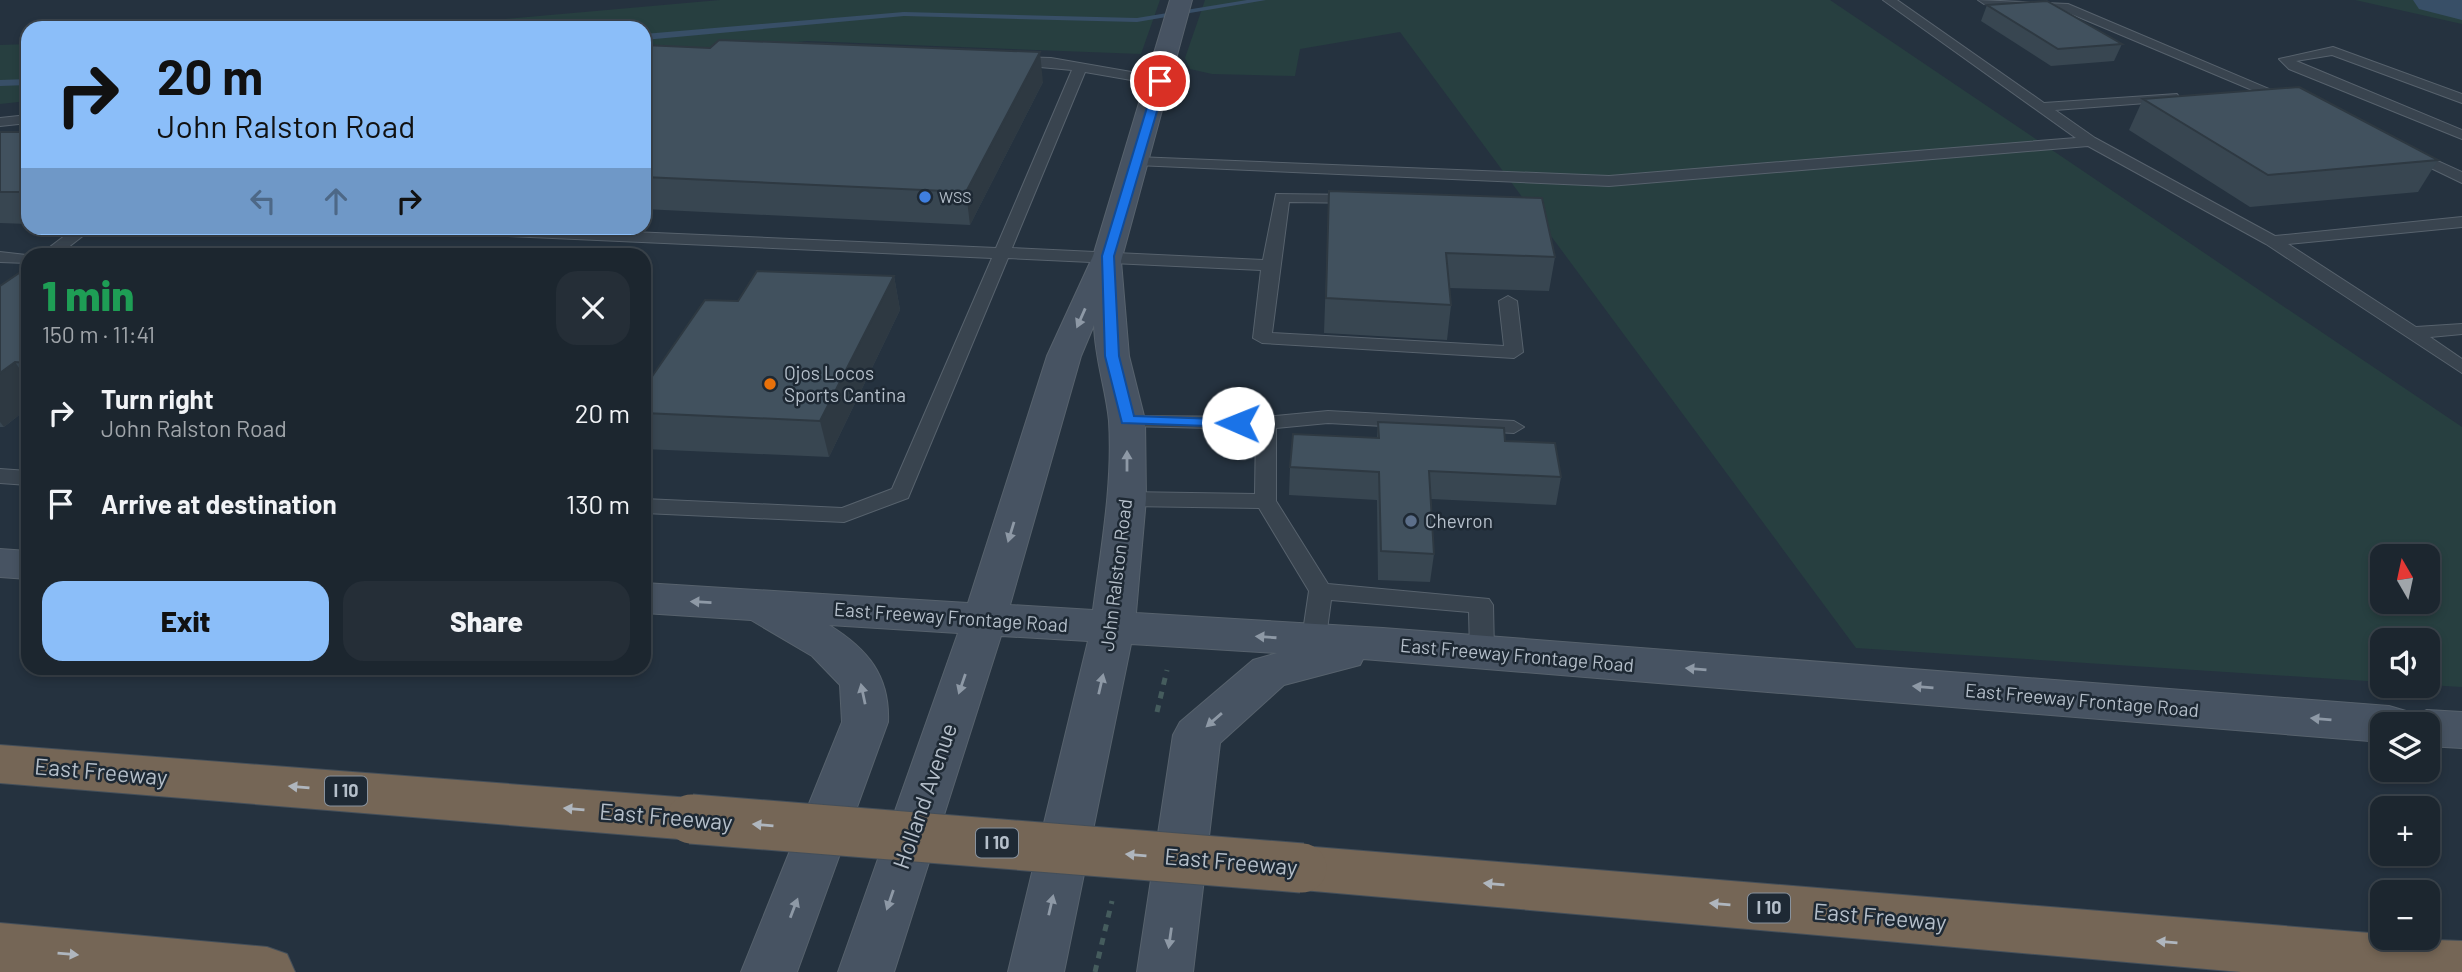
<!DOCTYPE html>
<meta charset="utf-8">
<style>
:root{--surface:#1c262f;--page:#252e37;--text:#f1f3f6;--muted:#a0a5aa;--line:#3a434b;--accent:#8bbef9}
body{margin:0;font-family:Barlow,sans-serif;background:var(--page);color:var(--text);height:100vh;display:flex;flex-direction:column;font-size:26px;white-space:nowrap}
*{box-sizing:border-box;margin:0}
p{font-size:23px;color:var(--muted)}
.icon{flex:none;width:38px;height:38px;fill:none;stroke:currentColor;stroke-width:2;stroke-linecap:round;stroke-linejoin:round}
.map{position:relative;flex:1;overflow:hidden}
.sheet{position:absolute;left:21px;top:248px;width:630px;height:427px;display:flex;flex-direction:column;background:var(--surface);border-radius:21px;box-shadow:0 4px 10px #0003,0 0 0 2px var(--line)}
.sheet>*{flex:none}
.banner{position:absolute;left:21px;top:21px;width:630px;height:214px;border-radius:21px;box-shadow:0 4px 10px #0003,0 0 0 2px var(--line);background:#8bbef9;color:#111;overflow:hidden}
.needle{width:46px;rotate:351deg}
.buttons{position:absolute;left:2370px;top:544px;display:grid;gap:14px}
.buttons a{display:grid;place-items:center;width:70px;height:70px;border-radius:14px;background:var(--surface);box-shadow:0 4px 10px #0003,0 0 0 2px var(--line);font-size:35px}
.pin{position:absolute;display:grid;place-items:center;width:60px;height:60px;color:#fff;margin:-30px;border:4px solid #fff;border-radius:50%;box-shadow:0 2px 7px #0007}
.me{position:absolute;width:77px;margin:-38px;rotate:271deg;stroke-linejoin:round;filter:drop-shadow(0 0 5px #0008)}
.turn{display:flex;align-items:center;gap:24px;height:147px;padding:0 21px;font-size:32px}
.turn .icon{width:91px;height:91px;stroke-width:2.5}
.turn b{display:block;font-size:49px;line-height:60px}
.lanes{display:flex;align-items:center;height:66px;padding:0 21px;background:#0003;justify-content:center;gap:35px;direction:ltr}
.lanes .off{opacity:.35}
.round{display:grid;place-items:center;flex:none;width:74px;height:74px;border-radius:21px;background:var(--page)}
.summary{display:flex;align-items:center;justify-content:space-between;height:119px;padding:0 21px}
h1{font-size:42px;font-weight:800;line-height:52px;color:#1e9e55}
.primary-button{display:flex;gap:14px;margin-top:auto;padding:14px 21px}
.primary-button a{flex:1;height:80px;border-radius:21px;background:var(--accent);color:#111;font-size:28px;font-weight:800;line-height:80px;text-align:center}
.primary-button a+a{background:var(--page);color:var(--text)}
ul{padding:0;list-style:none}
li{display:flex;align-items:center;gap:21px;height:91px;padding:0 21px}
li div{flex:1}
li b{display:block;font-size:26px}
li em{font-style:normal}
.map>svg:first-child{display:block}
</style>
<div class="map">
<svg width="2462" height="972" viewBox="0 0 2462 972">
<rect width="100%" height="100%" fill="#25323f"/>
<g fill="#273f40" fill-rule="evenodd">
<polygon points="720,0 1160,0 1141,54 807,41 644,58 644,28 320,28 482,21"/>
<path d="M1205,0H1830L2462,427V687L2427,685V640H2382V682L1856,648L1400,32L1300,49L1295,76L1212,74L1190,69L1185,58ZM2382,556H2427V602H2382Z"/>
<polygon points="2355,0 2462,0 2462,24"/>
<polygon points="28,44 28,101 0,104 0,45"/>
</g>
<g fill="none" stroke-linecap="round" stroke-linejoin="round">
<g fill="#384f67" fill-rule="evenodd">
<polygon points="1247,0 1266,0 1137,22 904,16 644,40 644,34 904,12 1137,18"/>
<polygon points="28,79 28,85 0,86 0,80"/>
</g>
<polygon fill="#384f67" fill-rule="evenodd" points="2413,0 2462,0 2462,20 2419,9"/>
<defs>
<g id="lane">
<polygon points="1883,0 1897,0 2044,103 2177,94 2179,97 2172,101 2055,110 2095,138 2275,236 2462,217 2462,227 2288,244 2416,327 2462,324 2462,334 2430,337 2462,359 2462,373 2266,244 2088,146 1609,186 1136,165 1129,161 1136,157 1609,176 2076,138"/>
<polygon points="1978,0 2068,4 2295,100 2283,103 2062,10 1984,4"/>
<polygon points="2333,47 2462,94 2462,103 2332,55 2296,61 2462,130 2462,139 2289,69 2279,59"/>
<polygon points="1013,57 1051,58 1160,77 1167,81 1160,85 1085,72 1012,248 1263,260 1276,194 1356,195 1364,200 1362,203 1289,202 1272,333 1504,346 1499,301 1508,296 1517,301 1523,352 1514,358 1262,343 1253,338 1261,270 1008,258 908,498 844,522 644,513 644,499 842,508 892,489 992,258 443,233 435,228 541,228 996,248 1072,70 1008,64 1006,61"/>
<polygon points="28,115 28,123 0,126 0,118"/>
<polygon points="2411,149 2462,172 2462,183 2406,156 2406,150"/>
<polygon points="75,228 93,228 57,256 38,256"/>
<polygon points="0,252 35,256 28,256 28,263 0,262"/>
<polygon points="1328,411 1514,421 1524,427 1514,433 1328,423 1276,428 1276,501 1328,584 1489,599 1493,605 1494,652 1491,658 1482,661 1473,658 1470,652 1469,612 1331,600 1324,652 1321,658 1312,661 1303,658 1300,652 1309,591 1259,508 1127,506 1116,499 1127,492 1255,494 1256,429 1127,426 1117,420 1120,416 1266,417"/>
<polygon points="0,469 28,471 28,485 0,483"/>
</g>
<g id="secondary">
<path d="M1170,0H1192L1121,261L1129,356L1145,420L1146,499L1136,613L1383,628L2389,706L2406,711L2409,718L2427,710L2462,712V748L2427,746V724H2382V742L1363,659L1360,665L1284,685L1220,743L1193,972H1137L1173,735L1180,722L1253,660L1277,653L1131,644L1064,972H1008L1088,641L1001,636L894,972H838L958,633L829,625C868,649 890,676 888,722L797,972H741L842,722L840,685L812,656L751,620L644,613V583L968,603L1047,356L1093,256ZM1094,325C1095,360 1106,389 1109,421C1113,484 1101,548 1093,610L1010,605L1081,356Z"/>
<polygon points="0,549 28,551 28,579 0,577"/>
</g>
<g id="highway">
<polygon points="0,745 691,798 709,804 716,819 709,834 691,840 0,783"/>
<polygon points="1302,846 2382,934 2382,938 2462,941 2462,972 2241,972 1302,890 1284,884 1276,868 1284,852"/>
<polygon points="0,923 267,947 287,954 295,972 0,972"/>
</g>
</defs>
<use href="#lane" stroke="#57626d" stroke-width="2"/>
<use href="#secondary" stroke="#57626d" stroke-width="2"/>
<use href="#highway" stroke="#444f5a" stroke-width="2"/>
<g stroke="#455c5d" stroke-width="5" stroke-dasharray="7 7" stroke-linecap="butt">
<polyline points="1157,712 1167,670"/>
<polyline points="1095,972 1112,901"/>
</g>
<use href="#lane" fill="#39444f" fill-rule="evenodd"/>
<use href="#secondary" fill="#475362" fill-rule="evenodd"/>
<use href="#highway" fill="#756656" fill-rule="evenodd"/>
<defs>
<polyline id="highway-bridge" points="691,819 1302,868"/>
</defs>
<use href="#highway-bridge" stroke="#444f5a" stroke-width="51" stroke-linecap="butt"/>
<use href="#highway-bridge" stroke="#756656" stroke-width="49"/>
</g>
<g fill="#384651">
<polygon points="1987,5 2122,44 2114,61 2051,66 1981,21"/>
<polygon points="644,45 1043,82 970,225 644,209"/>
<polygon points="2143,99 2438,160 2418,192 2250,207 2129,130"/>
<polygon points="0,132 28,132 28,224 0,223"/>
<polygon points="1329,191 1555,257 1549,291 1449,288 1451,305 1447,340 1324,333"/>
<polygon points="28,267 28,408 4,427 0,427 0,286"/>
<polygon points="894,276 900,310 829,457 644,449 644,388 738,301"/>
<polygon points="1378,422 1505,441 1561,477 1556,505 1431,499 1434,554 1430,582 1378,580 1377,500 1289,495 1290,467 1377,438"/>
</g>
<g fill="#2e3942">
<polygon points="1040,52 1043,82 970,225 966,192"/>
<polygon points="28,186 28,207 19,192"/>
<polygon points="894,276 900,310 829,457 820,421"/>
<polygon points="15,362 28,381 28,408 4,427 0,422 0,373"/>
</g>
<g fill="#41515e" stroke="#2e3942" stroke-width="2">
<polygon points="2047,1 2122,44 2058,49 1987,5"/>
<polygon points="719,40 1040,52 966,192 644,177 644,45 710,48"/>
<polygon points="2299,87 2438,160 2268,175 2143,99"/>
<polygon points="0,132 28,132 28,186 19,192 0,192"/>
<polygon points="1329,191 1542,198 1555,257 1446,253 1451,305 1326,298"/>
<polygon points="28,267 28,363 15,362 0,373 0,286"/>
<polygon points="757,271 894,276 820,421 644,413 644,388 705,300 738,301"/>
<polygon points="1378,422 1504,428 1505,441 1555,443 1561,477 1429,471 1434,554 1381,551 1379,472 1290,467 1293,434 1379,438"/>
</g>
<defs><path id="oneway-solid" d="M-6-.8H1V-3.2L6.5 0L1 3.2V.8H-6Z" transform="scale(1.75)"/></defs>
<g fill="#8e99a6">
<use href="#oneway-solid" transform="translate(1081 318) rotate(114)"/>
<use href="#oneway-solid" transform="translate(1127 461) rotate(-90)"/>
<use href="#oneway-solid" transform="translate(1011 532) rotate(107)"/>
<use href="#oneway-solid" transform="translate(701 602) rotate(-177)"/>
<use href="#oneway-solid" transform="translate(1266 637) rotate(-176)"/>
<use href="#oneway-solid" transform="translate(1696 669) rotate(-175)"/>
<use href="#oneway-solid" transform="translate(962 684) rotate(109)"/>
<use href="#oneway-solid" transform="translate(1101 684) rotate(-77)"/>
<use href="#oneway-solid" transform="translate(1923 687) rotate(-175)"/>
<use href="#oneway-solid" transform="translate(863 694) rotate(-102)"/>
<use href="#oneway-solid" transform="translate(2321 719) rotate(-175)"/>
<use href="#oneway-solid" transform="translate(1214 720) rotate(139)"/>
<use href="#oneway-solid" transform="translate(890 900) rotate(109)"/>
<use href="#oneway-solid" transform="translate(1051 905) rotate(-77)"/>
<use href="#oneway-solid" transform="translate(794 908) rotate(-69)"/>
<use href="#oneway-solid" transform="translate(1170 938) rotate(98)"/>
</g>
<g fill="#afb6be">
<use href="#oneway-solid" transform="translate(299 787) rotate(-175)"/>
<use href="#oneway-solid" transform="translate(574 809) rotate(-175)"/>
<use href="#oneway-solid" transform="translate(763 825) rotate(-175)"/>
<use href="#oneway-solid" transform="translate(1136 855) rotate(-175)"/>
<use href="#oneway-solid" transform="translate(1494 884) rotate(-175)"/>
<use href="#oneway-solid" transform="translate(1720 904) rotate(-175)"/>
<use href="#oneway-solid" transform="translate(2167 942) rotate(-175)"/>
<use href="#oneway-solid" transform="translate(68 954) rotate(5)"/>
</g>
<polygon fill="#1a73e8" stroke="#114b97" stroke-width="2" points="1160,78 1166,81 1114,256 1119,356 1134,416 1244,420 1244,426 1238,427 1122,423 1105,356 1102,256 1155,81"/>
<circle fill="#3f7fe0" stroke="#1e2934" stroke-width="2.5" cx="925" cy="197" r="7"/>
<circle fill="#e8710a" stroke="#1e2934" stroke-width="2.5" cx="770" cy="384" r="7"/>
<circle fill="#5c6f8a" stroke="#1e2934" stroke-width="2.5" cx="1411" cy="521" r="7"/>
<g text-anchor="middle" stroke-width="5" stroke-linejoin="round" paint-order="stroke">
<g font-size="16" fill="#b5bfca" stroke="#1e2934" text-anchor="start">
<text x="939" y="203">WSS</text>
</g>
<g fill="#1e2934" stroke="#88929d" stroke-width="2">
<rect x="325" y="776.5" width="42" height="29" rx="5"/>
<rect x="976" y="828.5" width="42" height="29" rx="5"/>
<rect x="1748" y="893.5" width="42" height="29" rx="5"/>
</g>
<g font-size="18" font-weight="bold" fill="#b5bfca">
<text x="346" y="797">I 10</text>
<text x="997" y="849">I 10</text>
<text x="1769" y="914">I 10</text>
</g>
<g font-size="19" fill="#b5bfca" stroke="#1e2934" text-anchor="start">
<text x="784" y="380">Ojos Locos<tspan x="784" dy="22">Sports Cantina</tspan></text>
<text x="1425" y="528">Chevron</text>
</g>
<g font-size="19" fill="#b5bfca" stroke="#1e2934">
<text transform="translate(1116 575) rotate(-83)" y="7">John Ralston Road</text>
<text transform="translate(951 617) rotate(4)" y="7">East Freeway Frontage Road</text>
<text transform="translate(1517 655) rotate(5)" y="7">East Freeway Frontage Road</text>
<text transform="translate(2082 700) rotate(5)" y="7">East Freeway Frontage Road</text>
</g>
<g font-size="23" fill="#b5bfca" stroke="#1e2934">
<text transform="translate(101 772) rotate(5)" y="8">East Freeway</text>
<text transform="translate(925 796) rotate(-71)" y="8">Holland Avenue</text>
<text transform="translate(666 817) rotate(5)" y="8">East Freeway</text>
<text transform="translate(1231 862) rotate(5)" y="8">East Freeway</text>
<text transform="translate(1880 917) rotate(5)" y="8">East Freeway</text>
</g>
</g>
</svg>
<div class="buttons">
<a><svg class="needle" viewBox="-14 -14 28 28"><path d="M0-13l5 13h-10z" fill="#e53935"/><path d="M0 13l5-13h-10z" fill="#a0a5aa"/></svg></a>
<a><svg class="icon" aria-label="sound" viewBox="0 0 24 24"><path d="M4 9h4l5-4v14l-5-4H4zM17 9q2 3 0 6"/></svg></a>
<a><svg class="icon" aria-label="layers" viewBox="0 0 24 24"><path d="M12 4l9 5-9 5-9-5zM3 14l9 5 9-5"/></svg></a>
<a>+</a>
<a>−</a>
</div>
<div class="pin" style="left:1160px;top:81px;background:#d93025"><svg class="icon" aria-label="arrive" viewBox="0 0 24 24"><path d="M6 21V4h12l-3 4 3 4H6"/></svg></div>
<svg class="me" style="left:1238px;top:423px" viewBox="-20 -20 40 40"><circle r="19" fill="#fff"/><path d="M0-13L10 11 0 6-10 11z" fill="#1a73e8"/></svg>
<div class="banner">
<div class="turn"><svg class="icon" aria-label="right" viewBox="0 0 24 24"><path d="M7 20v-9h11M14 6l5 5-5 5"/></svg><div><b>20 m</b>John Ralston Road</div></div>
<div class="lanes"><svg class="icon off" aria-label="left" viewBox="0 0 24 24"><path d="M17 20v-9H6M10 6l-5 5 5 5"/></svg><svg class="icon off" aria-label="ahead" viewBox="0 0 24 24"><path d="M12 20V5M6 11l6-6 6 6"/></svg><svg class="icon" aria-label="right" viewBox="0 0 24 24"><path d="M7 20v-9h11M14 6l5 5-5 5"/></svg></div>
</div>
<section class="sheet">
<div class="summary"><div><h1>1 min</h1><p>150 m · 11:41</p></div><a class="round"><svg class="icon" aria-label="close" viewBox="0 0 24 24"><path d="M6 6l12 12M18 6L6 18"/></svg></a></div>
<ul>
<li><svg class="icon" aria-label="right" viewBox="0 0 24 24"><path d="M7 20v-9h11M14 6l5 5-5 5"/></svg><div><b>Turn right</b><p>John Ralston Road</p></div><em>20 m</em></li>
<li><svg class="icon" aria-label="arrive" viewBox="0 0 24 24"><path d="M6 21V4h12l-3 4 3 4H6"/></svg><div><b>Arrive at destination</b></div><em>130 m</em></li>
</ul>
<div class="primary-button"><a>Exit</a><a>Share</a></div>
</section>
</div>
